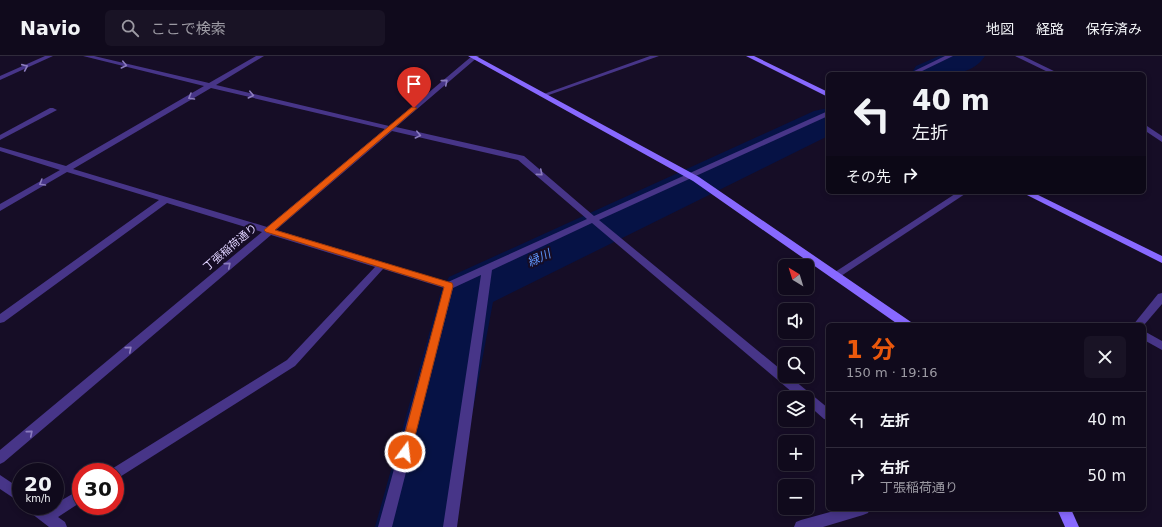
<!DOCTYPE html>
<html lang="ja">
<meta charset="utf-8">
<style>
:root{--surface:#100a1c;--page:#191325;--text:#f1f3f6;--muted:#9c9aa3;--line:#302b3b;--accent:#ea580c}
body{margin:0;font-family:"DejaVu Sans","Noto Sans JP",sans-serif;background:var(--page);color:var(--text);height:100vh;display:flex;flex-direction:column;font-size:15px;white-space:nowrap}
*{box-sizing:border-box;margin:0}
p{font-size:13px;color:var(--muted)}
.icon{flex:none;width:22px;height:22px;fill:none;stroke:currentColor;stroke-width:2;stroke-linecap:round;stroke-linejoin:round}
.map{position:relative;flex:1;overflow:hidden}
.sheet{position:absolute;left:826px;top:267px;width:320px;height:188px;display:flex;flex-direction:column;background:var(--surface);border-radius:6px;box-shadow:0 2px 6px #0003,0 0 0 1px var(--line)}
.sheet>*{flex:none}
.banner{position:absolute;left:826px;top:16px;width:320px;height:122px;border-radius:6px;box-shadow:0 2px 6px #0003,0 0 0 1px var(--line);background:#100a1c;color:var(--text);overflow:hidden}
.needle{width:26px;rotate:322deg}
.tools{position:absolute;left:778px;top:203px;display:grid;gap:8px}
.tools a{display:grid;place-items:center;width:36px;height:36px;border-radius:6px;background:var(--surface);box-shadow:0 2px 6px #0003,0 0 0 1px var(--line);font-size:20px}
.speed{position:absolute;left:12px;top:407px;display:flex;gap:8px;font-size:20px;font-weight:700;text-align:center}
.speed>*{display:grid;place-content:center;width:52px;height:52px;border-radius:50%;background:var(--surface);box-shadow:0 2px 6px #0003,0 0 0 1px var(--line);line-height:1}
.speed small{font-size:10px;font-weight:400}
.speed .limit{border:6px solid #d22;background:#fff;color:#111}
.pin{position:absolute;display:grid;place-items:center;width:34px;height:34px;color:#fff;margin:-41px -17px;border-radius:50% 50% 50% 0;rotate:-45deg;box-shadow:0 0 4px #0007}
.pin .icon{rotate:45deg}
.me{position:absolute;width:44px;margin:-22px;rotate:15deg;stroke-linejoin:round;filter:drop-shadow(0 0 3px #0008)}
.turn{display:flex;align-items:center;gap:14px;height:84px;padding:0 20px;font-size:18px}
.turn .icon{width:52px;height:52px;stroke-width:2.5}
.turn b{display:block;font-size:28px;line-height:34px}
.then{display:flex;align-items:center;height:38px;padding:0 20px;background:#0003;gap:8px;font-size:15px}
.round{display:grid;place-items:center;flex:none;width:42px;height:42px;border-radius:6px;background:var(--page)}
.head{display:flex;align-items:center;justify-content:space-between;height:68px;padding:0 20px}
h1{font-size:24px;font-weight:700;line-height:30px;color:var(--accent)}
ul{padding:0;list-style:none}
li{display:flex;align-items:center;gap:12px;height:56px;padding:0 20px;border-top:1px solid var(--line)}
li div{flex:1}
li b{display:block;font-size:15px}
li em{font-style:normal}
header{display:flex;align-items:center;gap:24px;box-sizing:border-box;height:56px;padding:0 20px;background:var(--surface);border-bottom:1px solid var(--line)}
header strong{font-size:19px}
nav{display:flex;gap:22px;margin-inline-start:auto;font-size:14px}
.search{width:280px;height:36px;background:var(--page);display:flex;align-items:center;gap:10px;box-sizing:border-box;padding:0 14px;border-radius:6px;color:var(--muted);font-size:15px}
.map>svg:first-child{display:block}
</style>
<header>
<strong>Navio</strong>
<div class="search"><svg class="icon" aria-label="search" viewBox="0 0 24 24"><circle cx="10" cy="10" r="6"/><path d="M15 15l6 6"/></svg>ここで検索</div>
<nav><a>地図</a><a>経路</a><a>保存済み</a></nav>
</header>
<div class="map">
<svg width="1162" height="471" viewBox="0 0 1162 471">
<rect width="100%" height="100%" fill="#160d26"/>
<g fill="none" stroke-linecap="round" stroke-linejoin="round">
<g fill="#061245" fill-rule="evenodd">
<path d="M939,0H985C969,24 936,18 911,18L916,10Z"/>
<polygon points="828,52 828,80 493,246 451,471 375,471 441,235 449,221 814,55"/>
</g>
<g fill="#473588" fill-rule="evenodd">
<polygon points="45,0 53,0 0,24 0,20"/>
<path d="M83,0H94L209,27L256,0H264L216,29L389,70L472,0H479L396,71L524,100L594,160L828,55V60L599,164L785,317V320H789L828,352V364L824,363L807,348V342H799L592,167L492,214L457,471H443L481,219L453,232L392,471H378L444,232L383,213L295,310L115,424V416H109L110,414L287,304L375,211L271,179L4,406L0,408V394L262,176L167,147L4,266L0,267V258L159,144L67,116L0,155V148L60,114L0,95V91L66,110L204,30ZM211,32L385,73L267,171L73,113ZM392,75L518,104L587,163L448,226L276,174Z"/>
<polygon points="650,0 659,0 546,40 541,39"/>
<polygon points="945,0 953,0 916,18 908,18"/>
<polygon points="1015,0 1023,0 1060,18 1052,18"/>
<polygon points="50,52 53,52 57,54 0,84 0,79"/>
<polygon points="1144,68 1162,80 1162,86 1144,74"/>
<polygon points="958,136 968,136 838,222 832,222 830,220 832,218"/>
<polygon points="1162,237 1162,248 1144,269 1133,269 1158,238"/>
<polygon points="1144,275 1162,285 1162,294 1144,284"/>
<polygon points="0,419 21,433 21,447 0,433"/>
<polygon points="81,433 81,446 58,461 65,466 67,471 49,471 27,454 25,450 43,450 47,453 55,450 55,448"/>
<polygon points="841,453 870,453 868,457 863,459 823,471 794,471 796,466 801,464"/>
</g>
<g fill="#8869ff" fill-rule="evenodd">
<polygon points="468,0 476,0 699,121 911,266 912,269 899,269 693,125"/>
<polygon points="746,0 754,0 828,36 828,41"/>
<polygon points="1021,136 1032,136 1162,200 1162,207"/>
<polygon points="1057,453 1071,453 1079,471 1065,471"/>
</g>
</g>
<defs><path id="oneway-chevron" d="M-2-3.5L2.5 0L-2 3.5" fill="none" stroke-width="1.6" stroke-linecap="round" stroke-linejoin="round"/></defs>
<g stroke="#8b7cbe">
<use href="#oneway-chevron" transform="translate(124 9) rotate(13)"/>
<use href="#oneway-chevron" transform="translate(25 11) rotate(-24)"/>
<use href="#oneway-chevron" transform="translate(445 26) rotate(-40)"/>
<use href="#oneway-chevron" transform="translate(251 39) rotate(13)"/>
<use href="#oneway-chevron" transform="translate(191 41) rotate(150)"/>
<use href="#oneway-chevron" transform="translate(418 79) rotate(13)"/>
<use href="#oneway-chevron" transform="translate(540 117) rotate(40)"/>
<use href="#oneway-chevron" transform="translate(42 127) rotate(149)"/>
<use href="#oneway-chevron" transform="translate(228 209) rotate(-40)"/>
<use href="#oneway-chevron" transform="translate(129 293) rotate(-40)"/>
<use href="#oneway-chevron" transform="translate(30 377) rotate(-40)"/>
</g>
<polygon fill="#ea580c" stroke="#983908" points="412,51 417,52 275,174 452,227 453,230 411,396 409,399 405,401 401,399 400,396 444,231 266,176 264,174"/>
<g text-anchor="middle" stroke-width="4" stroke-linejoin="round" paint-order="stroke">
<g font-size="11" fill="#dfd2ff" stroke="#160d26">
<text transform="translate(230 191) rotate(-40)" y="4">丁張稲荷通り</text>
</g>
<g font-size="12" font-style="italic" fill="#6098ff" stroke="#160d26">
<text transform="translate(539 202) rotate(-25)" y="4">緑川</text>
</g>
</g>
</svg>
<div class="tools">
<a><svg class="needle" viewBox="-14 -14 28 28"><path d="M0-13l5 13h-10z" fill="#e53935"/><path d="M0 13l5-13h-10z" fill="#9c9aa3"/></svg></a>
<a><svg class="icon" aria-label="sound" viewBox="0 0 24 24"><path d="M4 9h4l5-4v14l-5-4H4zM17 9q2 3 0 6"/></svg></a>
<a><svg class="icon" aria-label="search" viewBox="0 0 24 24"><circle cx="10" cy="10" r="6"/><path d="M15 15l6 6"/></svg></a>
<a><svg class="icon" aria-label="layers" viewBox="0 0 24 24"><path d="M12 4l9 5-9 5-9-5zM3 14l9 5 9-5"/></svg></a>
<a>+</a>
<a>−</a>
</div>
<div class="speed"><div>20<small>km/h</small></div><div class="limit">30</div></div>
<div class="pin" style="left:414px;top:52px;background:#d93025"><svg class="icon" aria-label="arrive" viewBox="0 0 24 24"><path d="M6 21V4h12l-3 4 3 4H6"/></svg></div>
<svg class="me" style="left:405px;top:396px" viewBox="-20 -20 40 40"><circle r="17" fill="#ea580c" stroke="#fff" stroke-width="3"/><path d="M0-11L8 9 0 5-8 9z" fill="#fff"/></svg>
<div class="banner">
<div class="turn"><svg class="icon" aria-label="left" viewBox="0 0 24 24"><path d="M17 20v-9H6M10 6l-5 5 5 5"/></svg><div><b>40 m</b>左折</div></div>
<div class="then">その先<svg class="icon" aria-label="right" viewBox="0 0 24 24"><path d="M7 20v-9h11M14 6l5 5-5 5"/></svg></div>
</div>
<section class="sheet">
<div class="head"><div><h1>1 分</h1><p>150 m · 19:16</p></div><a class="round"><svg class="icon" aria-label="close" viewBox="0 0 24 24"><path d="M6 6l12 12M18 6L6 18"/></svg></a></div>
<ul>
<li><svg class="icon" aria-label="left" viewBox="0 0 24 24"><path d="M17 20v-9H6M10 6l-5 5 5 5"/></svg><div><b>左折</b></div><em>40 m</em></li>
<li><svg class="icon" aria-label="right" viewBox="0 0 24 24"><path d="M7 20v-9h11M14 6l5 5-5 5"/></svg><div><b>右折</b><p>丁張稲荷通り</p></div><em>50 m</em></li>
</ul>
</section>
</div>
